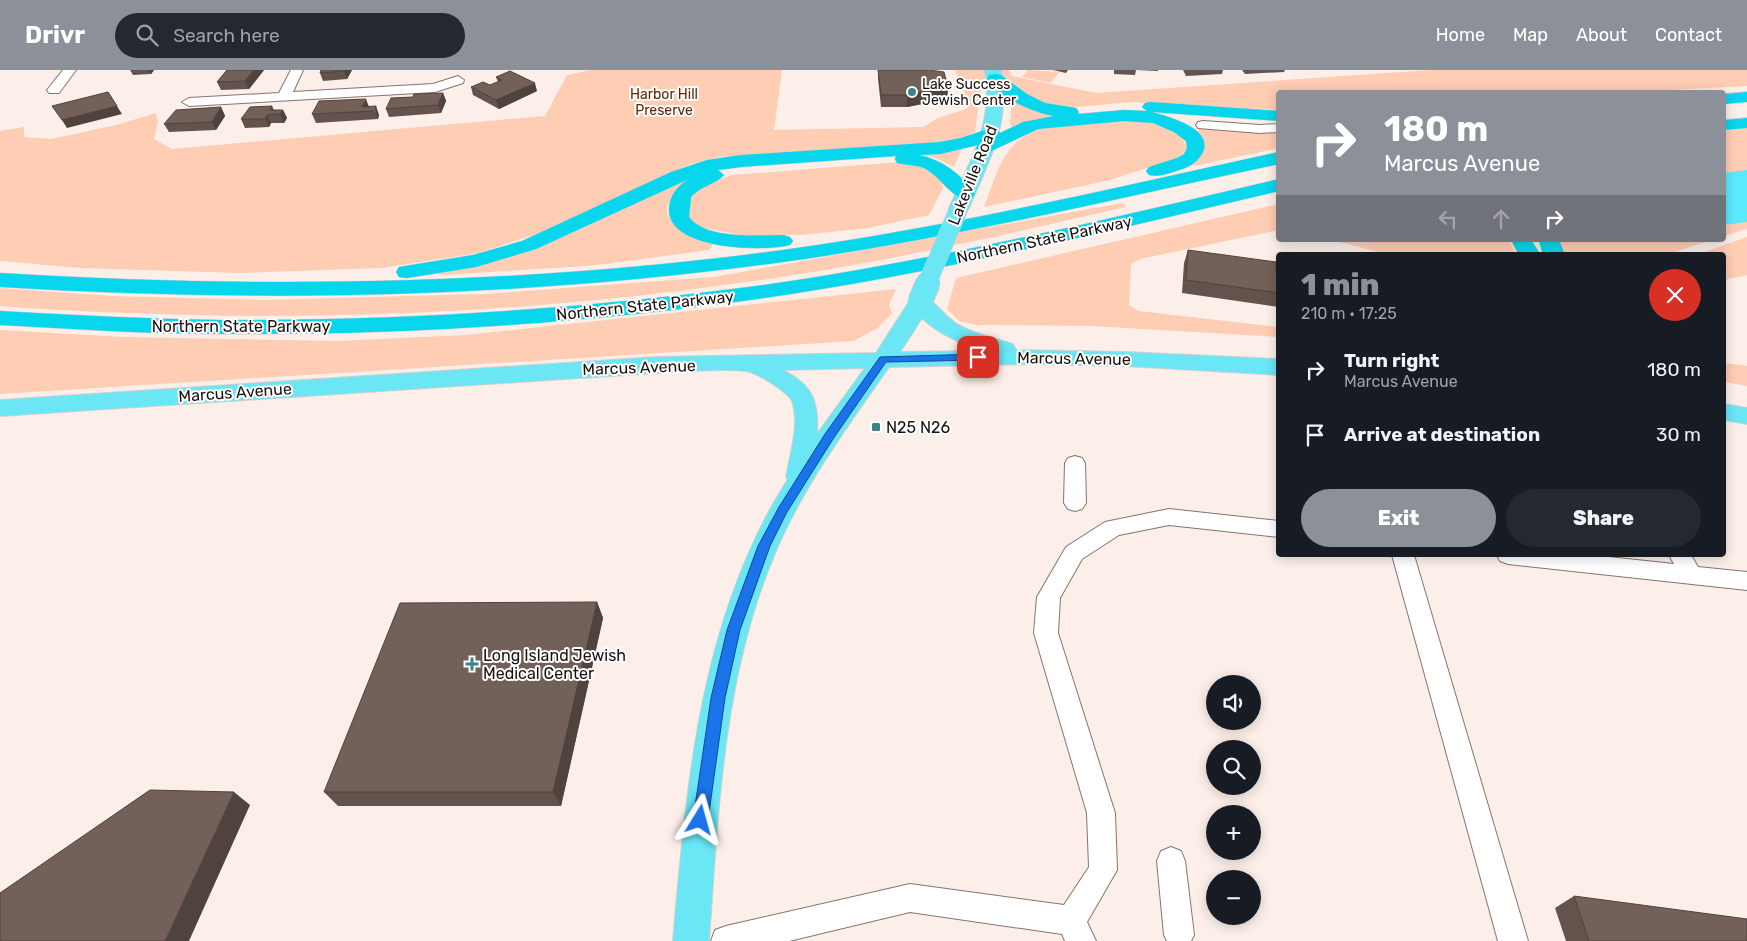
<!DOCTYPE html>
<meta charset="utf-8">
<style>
:root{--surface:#171b24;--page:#242831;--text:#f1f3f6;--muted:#9ea1a6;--accent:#8c9099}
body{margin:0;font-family:Rubik,sans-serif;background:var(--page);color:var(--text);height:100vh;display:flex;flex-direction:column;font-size:19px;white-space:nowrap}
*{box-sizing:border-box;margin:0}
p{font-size:16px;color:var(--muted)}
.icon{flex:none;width:28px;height:28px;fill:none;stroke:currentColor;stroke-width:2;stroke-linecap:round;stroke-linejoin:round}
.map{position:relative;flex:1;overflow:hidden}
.panel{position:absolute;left:1276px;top:182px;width:450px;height:305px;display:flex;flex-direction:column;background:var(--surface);border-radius:5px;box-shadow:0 2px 12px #0003}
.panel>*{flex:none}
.hud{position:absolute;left:1276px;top:20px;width:450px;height:152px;border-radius:5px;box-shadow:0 2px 12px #0003;background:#8c9099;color:#fff;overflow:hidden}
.controls{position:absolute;left:1206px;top:605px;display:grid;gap:10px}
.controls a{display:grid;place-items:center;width:55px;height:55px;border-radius:50%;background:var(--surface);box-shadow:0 2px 12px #0003;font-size:25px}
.pin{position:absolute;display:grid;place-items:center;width:42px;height:42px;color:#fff;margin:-21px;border-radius:10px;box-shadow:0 2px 8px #0006}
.me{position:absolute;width:55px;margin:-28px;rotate:8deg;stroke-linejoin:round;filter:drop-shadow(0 0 4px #0008)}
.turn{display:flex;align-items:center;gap:18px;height:105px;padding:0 25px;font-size:22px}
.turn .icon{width:65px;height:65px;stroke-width:2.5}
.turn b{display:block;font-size:35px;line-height:42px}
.lanes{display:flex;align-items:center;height:48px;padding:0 25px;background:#0003;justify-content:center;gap:25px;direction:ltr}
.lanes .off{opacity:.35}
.round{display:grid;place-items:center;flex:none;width:52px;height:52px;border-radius:26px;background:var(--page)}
.overview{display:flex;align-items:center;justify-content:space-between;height:85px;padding:0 25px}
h1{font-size:30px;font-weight:800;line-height:38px;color:var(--accent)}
.cta{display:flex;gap:10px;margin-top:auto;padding:10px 25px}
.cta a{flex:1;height:58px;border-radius:30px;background:var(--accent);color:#fff;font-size:20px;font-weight:800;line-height:58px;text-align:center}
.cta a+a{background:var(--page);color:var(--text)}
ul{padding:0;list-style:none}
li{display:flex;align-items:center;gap:15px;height:65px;padding:0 25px}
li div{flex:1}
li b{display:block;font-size:19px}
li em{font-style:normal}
header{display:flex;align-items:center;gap:30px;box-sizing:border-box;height:70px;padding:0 25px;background:var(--accent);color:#fff}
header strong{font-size:24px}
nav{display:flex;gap:28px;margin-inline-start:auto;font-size:18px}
.search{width:350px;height:45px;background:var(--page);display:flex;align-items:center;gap:12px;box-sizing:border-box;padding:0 18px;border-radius:28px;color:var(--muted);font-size:19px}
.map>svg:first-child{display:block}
</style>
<header>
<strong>Drivr</strong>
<div class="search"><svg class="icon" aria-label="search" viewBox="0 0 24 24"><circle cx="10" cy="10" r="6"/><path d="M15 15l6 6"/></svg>Search here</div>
<nav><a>Home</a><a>Map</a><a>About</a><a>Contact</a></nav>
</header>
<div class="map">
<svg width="1747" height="871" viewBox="0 0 1747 871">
<rect width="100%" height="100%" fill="#fcefe9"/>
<g fill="#ffccb4">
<polygon points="590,0 782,0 774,60 923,57 938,48 966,39 969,35 955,0 1009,0 1012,6 1096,23 1431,0 1747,0 1747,16 1632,22 1279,22 1279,40 1133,32 1077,37 1054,36 1034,31 1016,19 981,18 975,61 967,66 935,73 719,87 687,95 542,162 478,183 382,198 240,203 81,198 0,191 0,61 24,57 24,67 51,69 116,55 156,43 158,52 154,69 172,79 545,46 567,5"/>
<polygon points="1028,0 1059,2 1051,13 1022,7"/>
<path d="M1012,29L1055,43C1044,50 1025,51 1012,57L1010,54Z"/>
<path d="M1132,48C1154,51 1182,54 1187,80L1175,89L1106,111L984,137C995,110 1000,80 1027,65L1025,61L1051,55Z"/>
<polygon points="1747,58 1747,159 1724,166 1724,61"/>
<polygon points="1199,59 1279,61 1279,78 1194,96 1190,92 1197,62"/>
<polygon points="961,80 954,97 934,87 917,84 916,82"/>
<polygon points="899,92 921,93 941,110 943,118 929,145 868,158 802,165 741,165 698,157 686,144 687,129 703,116 732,105"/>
<path d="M686,105L691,108C644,146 674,156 713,173L710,180L589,196L438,205V203L484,194Z"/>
<path d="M1123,133L1126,137C1026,160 926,183 825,200C615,235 401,250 188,245C125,243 63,241 0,236V218L112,226L262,230L485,224L714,207Z"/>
<polygon points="1279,134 1279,160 1140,189 1131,194 1129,235 1139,241 1279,257 1279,267 1091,256 976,255 959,251 947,239 956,208"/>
<polygon points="1747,167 1747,205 1724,210 1724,185 1696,185"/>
<polygon points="1332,170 1509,170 1516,185 1389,185"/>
<polygon points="1557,170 1711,170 1666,185 1562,185"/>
<polygon points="896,219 889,235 892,243 878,258 853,271 0,324 0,260 124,267 337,271 466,265"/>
<polygon points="1724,293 1747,296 1747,316 1724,312"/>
</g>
<polygon fill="#5ae9fd" points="1747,100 1747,152 1724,155 1724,103"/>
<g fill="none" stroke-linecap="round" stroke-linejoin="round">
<defs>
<g id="minor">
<polygon points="63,0 76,0 59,23 49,23 47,20"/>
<polygon points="291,0 303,0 293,22 433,14 458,6 464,10 463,13 435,22 189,36 182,32 189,28 279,23"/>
<polygon points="1203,51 1260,55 1279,54 1279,62 1260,63 1198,58 1196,55 1198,52"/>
<polygon points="1075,386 1082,388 1085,393 1086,433 1082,439 1075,441 1068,439 1064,433 1065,393 1068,388"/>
<polygon points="1169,439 1279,451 1279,467 1169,455 1119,465 1082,489 1060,528 1058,563 1115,743 1117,800 1087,852 1096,871 1065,871 1062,864 910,842 789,871 711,871 715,860 726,856 910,814 1064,835 1089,797 1087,743 1034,563 1037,527 1066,477 1105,452"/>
<polygon points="1392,485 1414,485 1528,871 1498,871"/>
<polygon points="1497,485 1590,485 1674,494 1669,485 1691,485 1698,497 1747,502 1747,520 1508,494 1500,491"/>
<polygon points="1171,777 1181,781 1185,791 1194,865 1191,871 1167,871 1164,865 1157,791 1161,781"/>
</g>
<g id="major">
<path d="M985,0H1001C1011,52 989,91 969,138L966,142L959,144L952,142L949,138C970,92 994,53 985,0Z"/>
<path d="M920,225C934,229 944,246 957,254C974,264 994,268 1013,274L1016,280L1125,282L1279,289V305L1125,296L1032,294L889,297C847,357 801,419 773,488C723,608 718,743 709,871H673C687,712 700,547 788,409L786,407C790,384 800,354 792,331C788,322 755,301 745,301C716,298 686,302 657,303L0,346V330L657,287L876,283L912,227ZM922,248C941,266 961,273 985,281L900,282ZM865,298L817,364C819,331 813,316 783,300Z"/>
<polygon points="1724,334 1747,338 1747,354 1724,350"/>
</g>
<g id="highway">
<path d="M995,4L1001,5L1027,24L1045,33L1076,38L1079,42L1078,44L1124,40L1147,41L1142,37L1145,33L1151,32L1279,41V51L1152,42C1169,47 1216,59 1202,84C1196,94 1187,98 1176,101C1167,104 1159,107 1149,105L1146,101L1149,97L1177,88L1184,84L1187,78L1186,71L1174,62L1153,53L1124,51L1038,59L985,84L978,82L976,78L978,75L940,84L919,85C943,90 961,104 975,124L972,128C953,133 942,107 924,98C916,95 906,95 897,93L895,89L896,86L741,97L718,100L724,105C717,114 700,116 691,127L689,147C707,170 756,165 783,165L790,167L793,171L790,175C763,182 669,180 669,140C669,126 677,116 689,109L536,179L476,197L407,208L399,207L396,202L399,197L473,185L522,171L671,102L707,90L741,85L940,72L961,68L991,58L997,59L1000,63L1023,52L1054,46C1032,42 999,28 987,9L989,5Z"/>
<polygon points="1747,22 1747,32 1724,34 1724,24"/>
<polygon points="1747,48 1747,58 1724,60 1724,50"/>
<path d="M1279,82V94C1114,129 950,169 783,192C522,228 263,233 0,217V203C262,219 523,215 783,180C950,157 1114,118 1279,82Z"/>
<path d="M1279,109V121C1108,161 938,203 764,228C584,254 402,265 221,264C147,264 73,259 0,255V241C73,245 147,249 220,250C402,251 584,239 764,215C938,190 1108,149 1279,109Z"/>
<polygon points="1511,170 1531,170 1541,185 1519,185"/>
<polygon points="1539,170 1559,170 1565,185 1543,185"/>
</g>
</defs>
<use href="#minor" stroke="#87746b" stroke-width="2"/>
<use href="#major" stroke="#d1d0cf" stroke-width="2"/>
<use href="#highway" stroke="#d1d0cf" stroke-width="1"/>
<use href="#minor" fill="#fff" fill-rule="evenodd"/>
<use href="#major" fill="#6ae6f4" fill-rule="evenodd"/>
<use href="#highway" fill="#07d6ec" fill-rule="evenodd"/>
<defs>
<polyline id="major-bridge-far1" points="927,214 959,138"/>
<polyline id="major-bridge" points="920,232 928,213"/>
</defs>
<use href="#major-bridge-far1" stroke="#d1d0cf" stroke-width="19" stroke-linecap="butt"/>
<use href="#major-bridge" stroke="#d1d0cf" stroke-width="26" stroke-linecap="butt"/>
<use href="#major-bridge-far1" stroke="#6ae6f4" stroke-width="18"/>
<use href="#major-bridge" stroke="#6ae6f4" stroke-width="24"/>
</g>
<g fill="#63534c">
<polygon points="130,0 154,0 151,4 133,5"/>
<polygon points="227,0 264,0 249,19 221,20 217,12"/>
<polygon points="321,0 352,0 347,9 323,11 320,3"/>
<polygon points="878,0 929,0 948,17 947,29 907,37 881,37 878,8"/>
<polygon points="1053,0 1068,0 1066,3"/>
<polygon points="1114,0 1158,0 1158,1 1136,0 1135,5 1114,4"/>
<polygon points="1183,0 1223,0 1222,4 1186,6"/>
<polygon points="1242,0 1285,0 1284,2 1245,4"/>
<polygon points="496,7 537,21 499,39 473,25 471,17 490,15 498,12"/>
<polygon points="443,23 446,31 441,43 389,47 386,39 413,27"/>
<polygon points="272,36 274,40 283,40 287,48 284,53 271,53 269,57 245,58 241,49"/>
<polygon points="221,37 225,46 216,60 169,62 164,54"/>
<polygon points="369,37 379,45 378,49 316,53 312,44"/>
<polygon points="1188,180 1279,202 1279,237 1182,223 1184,193"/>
<polygon points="597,532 603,548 561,736 338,736 324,722"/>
<polygon points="1574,826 1747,871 1566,871 1555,838"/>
</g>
<g fill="#50433e">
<polygon points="148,0 154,0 151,4"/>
<polygon points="254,0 264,0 249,19 245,11"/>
<polygon points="344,0 352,0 347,9 344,1"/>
<polygon points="535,13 537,21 499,39 496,30"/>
<polygon points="948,17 947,29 907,37 907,25"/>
<polygon points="108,22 122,44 67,58 62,50"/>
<polygon points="443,23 446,31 441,43 438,35"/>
<polygon points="366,29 369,37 362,37"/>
<polygon points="376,36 379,45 378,49 375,41"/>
<polygon points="221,37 225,46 216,60 212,52"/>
<polygon points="283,40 287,48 284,53 280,44"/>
<polygon points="267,45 271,53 269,57 265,49"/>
<polygon points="597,532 603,548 561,736 553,722"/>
<polygon points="234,722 250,735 189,871 165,871"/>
</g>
<g fill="#736058" stroke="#50433e">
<polygon points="227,0 254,0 245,11 217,12"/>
<polygon points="321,0 344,0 344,1 320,3"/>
<polygon points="878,0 929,0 944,2 948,17 907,25 881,25"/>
<polygon points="510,1 535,13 496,30 471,17 483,12 490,15 502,10 496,7"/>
<polygon points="108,22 117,36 62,50 52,36"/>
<polygon points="443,23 438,35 386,39 391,28 413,27 414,24"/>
<polygon points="366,29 362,37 376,36 375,41 312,44 319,31"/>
<polygon points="272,36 270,40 283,40 280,44 267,45 265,49 241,49 250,37"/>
<polygon points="221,37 212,52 164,54 176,40"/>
<polygon points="1188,180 1276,192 1276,201 1279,202 1279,223 1186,210"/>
<polygon points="597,532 553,722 324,722 400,533"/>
<polygon points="150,720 234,722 165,871 0,871 0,823"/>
<polygon points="1574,826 1747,849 1747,871 1589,871"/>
</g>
<polygon fill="#1a73e8" stroke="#114b97" points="978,284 983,287 981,290 886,292 833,369 787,442 770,476 740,560 725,628 708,750 706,755 700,757 695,755 693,750 711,628 727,560 758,476 779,437 825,364 880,287"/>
<g fill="#3a818b" stroke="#fff" stroke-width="2">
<circle cx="912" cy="22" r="5"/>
<rect x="871" y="352" width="10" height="10" rx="2.5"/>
<path d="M469.5 586.5h5v5h5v5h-5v5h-5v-5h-5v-5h5z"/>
</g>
<g text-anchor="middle" stroke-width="4" stroke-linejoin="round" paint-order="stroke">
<g font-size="14" fill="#19120e" stroke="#fff" text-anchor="start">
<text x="922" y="19">Lake Success<tspan x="922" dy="16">Jewish Center</tspan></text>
</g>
<g font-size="14" fill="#602806" stroke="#fff">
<text x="664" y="29">Harbor Hill<tspan x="664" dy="16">Preserve</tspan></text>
</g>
<g font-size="16" fill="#19120e" stroke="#fff">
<text transform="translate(972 105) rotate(-68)" y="6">Lakeville Road</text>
<text transform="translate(1044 169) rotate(-12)" y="6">Northern State Parkway</text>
<text transform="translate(645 235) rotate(-6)" y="6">Northern State Parkway</text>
<text x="241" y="262">Northern State Parkway</text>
<text transform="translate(1074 288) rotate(1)" y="6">Marcus Avenue</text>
<text transform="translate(639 297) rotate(-2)" y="6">Marcus Avenue</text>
<text transform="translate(235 322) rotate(-4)" y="6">Marcus Avenue</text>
</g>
<g font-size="16" fill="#19120e" stroke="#fff" text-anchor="start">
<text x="886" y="363">N25 N26</text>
<text x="483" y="591">Long Island Jewish<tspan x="483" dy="18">Medical Center</tspan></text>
</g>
</g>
</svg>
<div class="controls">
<a><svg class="icon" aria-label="sound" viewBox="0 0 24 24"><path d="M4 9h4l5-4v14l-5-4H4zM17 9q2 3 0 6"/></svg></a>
<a><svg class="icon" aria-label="search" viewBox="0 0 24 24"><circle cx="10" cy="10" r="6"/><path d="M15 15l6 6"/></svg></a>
<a>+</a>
<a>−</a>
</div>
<div class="pin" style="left:978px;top:287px;background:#d93025"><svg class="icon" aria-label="arrive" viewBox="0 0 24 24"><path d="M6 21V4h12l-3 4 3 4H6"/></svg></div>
<svg class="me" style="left:700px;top:750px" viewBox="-20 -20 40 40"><path d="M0-17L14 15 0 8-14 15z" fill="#1a73e8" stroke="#fff" stroke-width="4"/></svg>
<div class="hud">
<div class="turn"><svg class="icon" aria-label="right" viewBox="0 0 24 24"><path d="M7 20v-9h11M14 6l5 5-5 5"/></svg><div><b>180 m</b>Marcus Avenue</div></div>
<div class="lanes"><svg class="icon off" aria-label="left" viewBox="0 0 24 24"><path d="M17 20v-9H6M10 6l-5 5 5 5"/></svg><svg class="icon off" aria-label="ahead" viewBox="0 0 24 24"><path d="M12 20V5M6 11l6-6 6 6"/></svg><svg class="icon" aria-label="right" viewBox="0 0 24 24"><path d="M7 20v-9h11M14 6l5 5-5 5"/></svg></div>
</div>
<section class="panel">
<div class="overview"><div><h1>1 min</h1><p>210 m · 17:25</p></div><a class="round" style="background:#d93025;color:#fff"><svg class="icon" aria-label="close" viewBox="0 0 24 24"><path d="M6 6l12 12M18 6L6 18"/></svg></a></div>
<ul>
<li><svg class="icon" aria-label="right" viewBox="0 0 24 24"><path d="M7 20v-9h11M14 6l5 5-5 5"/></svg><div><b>Turn right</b><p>Marcus Avenue</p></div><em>180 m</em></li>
<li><svg class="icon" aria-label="arrive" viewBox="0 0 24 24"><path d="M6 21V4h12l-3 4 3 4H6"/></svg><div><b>Arrive at destination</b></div><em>30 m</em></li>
</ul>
<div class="cta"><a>Exit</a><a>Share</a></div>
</section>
</div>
